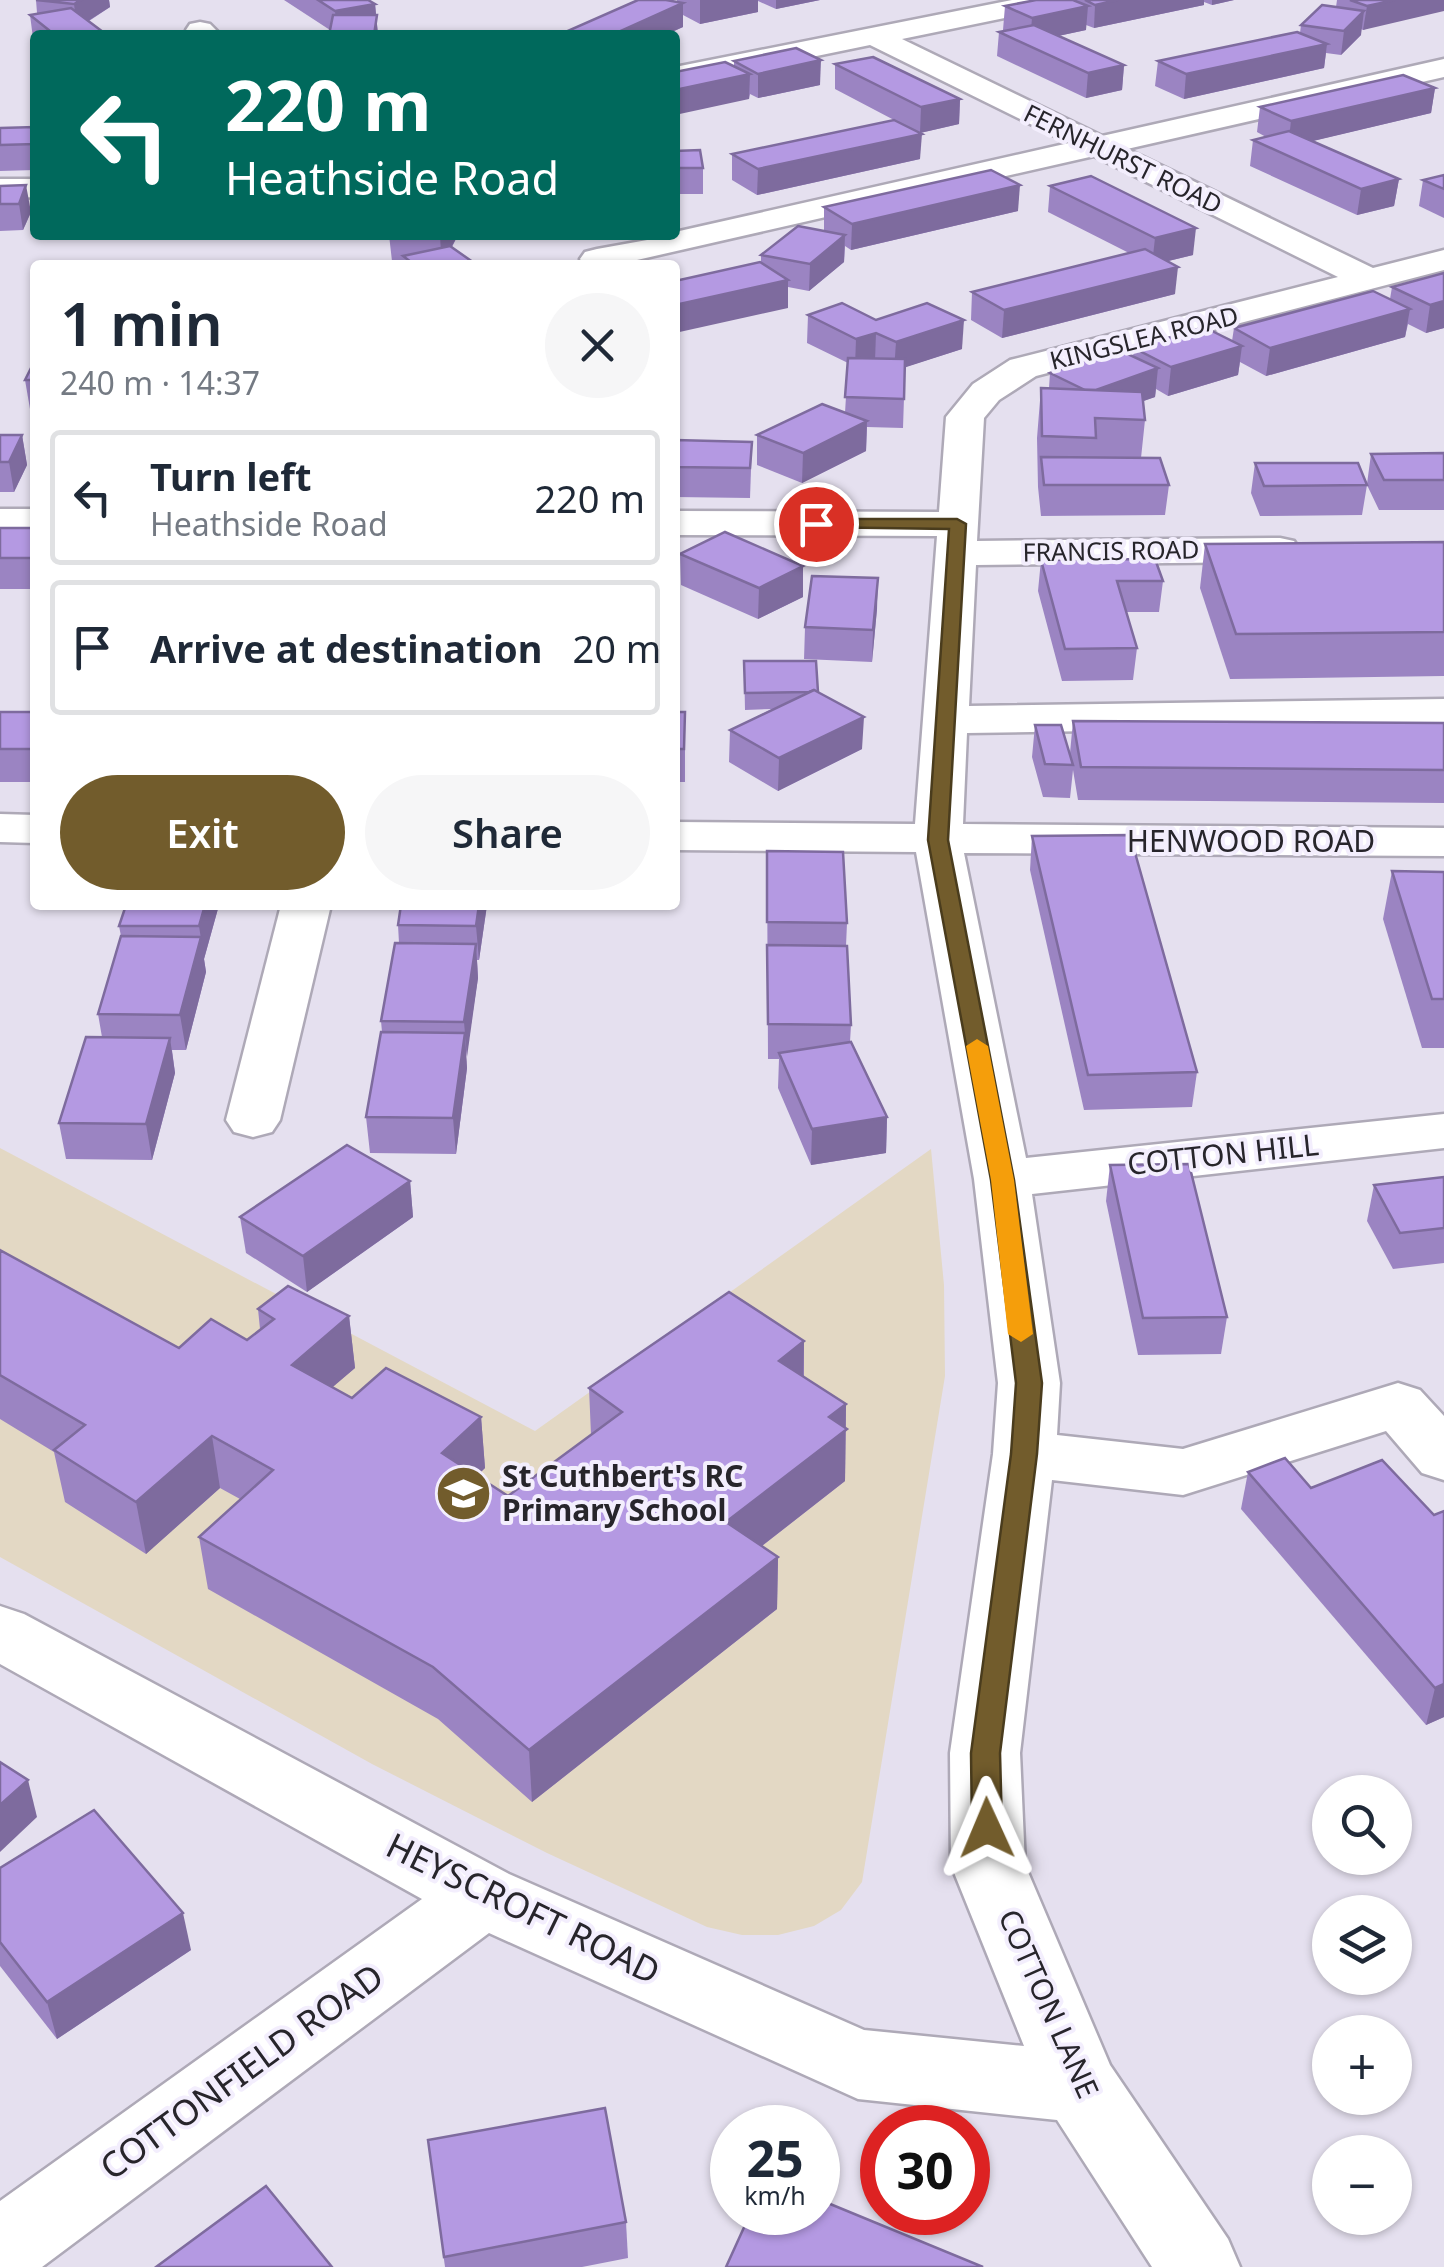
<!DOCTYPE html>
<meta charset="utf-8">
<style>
:root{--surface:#fff;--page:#f6f6f7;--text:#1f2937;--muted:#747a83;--line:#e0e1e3;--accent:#725c2c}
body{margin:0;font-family:"Noto Sans",sans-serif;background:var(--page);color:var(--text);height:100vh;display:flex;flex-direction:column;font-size:38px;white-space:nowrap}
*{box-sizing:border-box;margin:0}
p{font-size:32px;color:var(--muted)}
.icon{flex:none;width:55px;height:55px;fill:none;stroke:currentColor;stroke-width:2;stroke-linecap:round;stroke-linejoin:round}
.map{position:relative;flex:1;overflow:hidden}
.drawer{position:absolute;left:30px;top:260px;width:650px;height:650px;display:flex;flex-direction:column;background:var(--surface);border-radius:10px;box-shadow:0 2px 8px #0004}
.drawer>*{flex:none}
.banner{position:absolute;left:30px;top:30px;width:650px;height:210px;border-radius:10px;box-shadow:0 2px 8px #0004;background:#00695c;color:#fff;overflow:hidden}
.controls{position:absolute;left:1312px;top:1775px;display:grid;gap:20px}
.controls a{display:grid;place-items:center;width:100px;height:100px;border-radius:50%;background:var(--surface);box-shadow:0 2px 8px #0004;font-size:50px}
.speed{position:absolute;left:710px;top:2105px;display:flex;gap:20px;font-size:50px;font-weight:700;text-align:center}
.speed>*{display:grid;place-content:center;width:130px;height:130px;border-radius:50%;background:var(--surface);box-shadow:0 2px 8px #0004;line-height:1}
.speed small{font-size:25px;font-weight:400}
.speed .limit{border:15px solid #d22;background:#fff;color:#111}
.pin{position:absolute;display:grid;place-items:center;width:85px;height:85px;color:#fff;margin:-42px;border:5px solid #fff;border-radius:50%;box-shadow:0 2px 10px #0007}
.me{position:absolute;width:110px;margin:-55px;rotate:359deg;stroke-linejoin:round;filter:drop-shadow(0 0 8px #0008)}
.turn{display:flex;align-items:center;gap:35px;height:210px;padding:0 30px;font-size:45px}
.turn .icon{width:130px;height:130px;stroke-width:2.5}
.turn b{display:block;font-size:70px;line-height:85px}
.round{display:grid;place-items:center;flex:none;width:105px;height:105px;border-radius:52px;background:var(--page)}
.overview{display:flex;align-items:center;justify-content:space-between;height:170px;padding:0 30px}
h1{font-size:60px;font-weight:600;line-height:75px}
.button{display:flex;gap:20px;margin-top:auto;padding:20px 30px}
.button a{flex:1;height:115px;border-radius:60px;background:var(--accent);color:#fff;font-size:40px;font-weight:600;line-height:115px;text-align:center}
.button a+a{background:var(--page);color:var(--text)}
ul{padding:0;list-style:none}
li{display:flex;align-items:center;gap:30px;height:135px;margin:0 20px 15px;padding:0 10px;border:5px solid var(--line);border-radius:10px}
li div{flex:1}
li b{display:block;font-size:38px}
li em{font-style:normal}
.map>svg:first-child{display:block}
</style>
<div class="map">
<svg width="1444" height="2267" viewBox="0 0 1444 2267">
<rect width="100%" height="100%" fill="#e5e0ef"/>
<polygon fill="#e3d8c4" points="0,1148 535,1431 931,1149 944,1285 945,1376 862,1882 841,1910 814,1926 778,1935 742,1935 707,1927 547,1853 372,1764 0,1557"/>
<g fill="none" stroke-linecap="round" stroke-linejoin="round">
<defs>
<g id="minor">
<polygon points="1012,0 1067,0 1053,8 902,39 1102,136 1444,59 1444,77 1127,149 1373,268 1444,250 1444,270 1036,376 999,400 984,418 977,541 1280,538 1294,541 1300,550 1294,559 1280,562 976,565 969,706 1444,699 1444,725 967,733 963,824 1444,828 1444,856 964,853 1026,1158 1444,1114 1444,1148 1032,1194 1060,1383 1057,1435 1183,1449 1398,1383 1420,1390 1444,1416 1444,1480 1422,1473 1386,1431 1183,1495 1052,1480 1020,1753 1025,1865 1110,2065 1228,2239 1240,2267 1152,2267 1057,2120 858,2099 489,1933 42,2267 0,2267 0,2201 422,1899 0,1664 0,1606 24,1614 509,1874 864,2030 1024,2046 951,1865 950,1753 993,1454 998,1383 974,1179 916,852 675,850 675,822 915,824 937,536 675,535 675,511 939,512 946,417 973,384 1010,360 1338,277 1094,156 615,265 584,265 580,259 585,252 597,249 675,235 675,232 1069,143 870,45 675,85 675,67"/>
<polygon points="200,22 210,24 221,35 190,35 186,30 190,24"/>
<polygon points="0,179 35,179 35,197 0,199"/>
<rect x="0" y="509" width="35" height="24"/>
<polygon points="0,814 35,815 35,843 0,842"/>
<polygon points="281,905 331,905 280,1120 272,1132 253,1137 234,1132 226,1120"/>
</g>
</defs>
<use href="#minor" stroke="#aea9b7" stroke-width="5"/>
<use href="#minor" fill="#fff" fill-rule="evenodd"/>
</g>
<g fill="#9b84c2">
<polygon points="36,0 109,0 110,7 89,21 107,35 35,35 35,40 33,38 30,15 37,13"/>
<polygon points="284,0 368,0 375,4 378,35 329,35 330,30"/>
<polygon points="677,0 820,0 776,9 758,1 758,12 700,24 683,15 683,27 665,35 563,35 563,33 677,2"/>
<polygon points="1036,0 1234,0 1212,5 1204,2 1204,5 1094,28 1086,25 1086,30 1058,36 1124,65 1122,90 1086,98 997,56 999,32 1006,31 1003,30 1005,6"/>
<polygon points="1337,0 1444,0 1363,30 1361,29 1361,35 1341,55 1326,53 1324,68 1184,99 1155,86 1158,61 1300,33 1301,25 1336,7"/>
<polygon points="734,61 820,85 758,98 750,94 749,99 734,66"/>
<polygon points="835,64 960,99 959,124 920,133 920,159 757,195 732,180 732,154 894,120 835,89"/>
<polygon points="1435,88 1431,113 1312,141 1399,179 1394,206 1357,215 1250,166 1253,140 1266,137 1257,132 1260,107"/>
<polygon points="35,127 35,170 0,171 0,128"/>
<polygon points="675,151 703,168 703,194 675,194"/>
<polygon points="1444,175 1444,218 1419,206 1423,180"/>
<polygon points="0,186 31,212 23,230 0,231"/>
<polygon points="1050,186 1193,255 1168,261 1175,294 1002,338 971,320 972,292 1129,253 1048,212"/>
<polygon points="824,207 1018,211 851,250 845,246 844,262 809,291 788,287 788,308 761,263 761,255 824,231"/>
<polygon points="389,235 458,235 452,247 477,265 403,265 403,262 392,261"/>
<polygon points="1444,273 1444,328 1426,333 1408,324 1405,337 1266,376 1240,362 1238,375 1168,396 1156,389 1155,397 1143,401 1145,420 1141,458 1169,485 1165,515 1041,516 1038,487 1037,438 1041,388 1049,388 1050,373 1133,357 1134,348 1232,341 1234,328 1390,299 1392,287"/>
<polygon points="808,315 876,320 962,349 905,367 903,428 867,427 866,451 802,483 757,465 757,435 845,413 848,363 807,343"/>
<polygon points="35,360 35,409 30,409 25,380"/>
<polygon points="0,435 22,435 27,465 14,492 0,492"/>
<polygon points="675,440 752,442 750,498 675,497"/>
<polygon points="1444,453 1444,510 1379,510 1367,485 1362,515 1260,516 1251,493 1255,463 1367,484 1371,454"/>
<rect x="0" y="528" width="35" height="61"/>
<polygon points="1444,542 1444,676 1230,679 1200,588 1205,544"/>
<polygon points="680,554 803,566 803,597 758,619 681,585"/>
<polygon points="1041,560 1163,581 1159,612 1126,612 1137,648 1133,680 1062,681 1038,591"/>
<polygon points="877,609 872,662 804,659 805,627"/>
<polygon points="744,661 818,692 862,749 778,791 729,762 730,730 772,709 745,710"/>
<rect x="0" y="712" width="35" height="70"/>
<rect x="675" y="712" width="10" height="70"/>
<polygon points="1073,721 1444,723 1444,803 1078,800 1073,770 1070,798 1043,797 1032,757 1035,725 1070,753"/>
<polygon points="1032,836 1197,1072 1192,1107 1084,1110 1030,870"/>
<polygon points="767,851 847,923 846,946 851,1025 850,1042 887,1117 886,1153 811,1165 778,1088 779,1059 768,1059"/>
<polygon points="1392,871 1444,872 1444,1048 1422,1048 1383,919"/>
<polygon points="126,905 219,905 204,959 206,972 186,1050 172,1050 175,1073 152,1160 66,1159 59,1123 102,1037 98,1014 121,936 119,926"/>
<polygon points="487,905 479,960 477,960 478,978 466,1057 467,1068 456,1154 370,1153 366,1117 382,1032 381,1021 399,943 398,925"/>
<polygon points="1110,1165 1227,1317 1221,1354 1138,1355 1106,1201"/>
<polygon points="1444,1177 1444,1263 1393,1269 1367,1221 1374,1185"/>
<polygon points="410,1181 413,1217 307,1292 246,1253 240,1217"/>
<polygon points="0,1250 179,1348 247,1340 260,1329 258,1309 349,1316 355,1368 332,1387 352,1398 481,1417 485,1468 477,1476 508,1496 591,1435 589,1388 804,1341 804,1377 846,1404 845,1481 762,1546 778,1557 777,1609 532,1802 438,1719 208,1589 199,1537 240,1499 220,1488 146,1554 65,1502 54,1452 0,1419"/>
<polygon points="1248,1472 1434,1515 1444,1717 1426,1725 1241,1509"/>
<polygon points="0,1868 191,1950 57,2039 0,1966"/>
<polygon points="428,2140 626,2222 628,2258 582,2267 445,2267"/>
</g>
<g fill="#7e6b9e">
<polygon points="81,0 109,0 110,7 77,28 74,4"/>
<polygon points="700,0 758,0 758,12 700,24"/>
<polygon points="776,0 820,0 776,9"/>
<polygon points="1118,0 1204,0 1204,5 1094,28 1095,5"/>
<polygon points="1212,0 1234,0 1212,5"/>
<polygon points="1395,0 1444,0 1444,11 1363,30 1367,6"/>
<polygon points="683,3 683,27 665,35 612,35"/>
<polygon points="375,4 378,35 337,35 335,11"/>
<polygon points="1088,6 1086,30 1030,42 1032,18"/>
<polygon points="1364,11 1361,35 1341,55 1344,31"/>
<polygon points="1327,44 1324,68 1184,99 1186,74"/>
<polygon points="821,60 820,85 758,98 758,74"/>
<polygon points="1124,65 1122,90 1086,98 1088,73"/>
<polygon points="750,74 749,99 675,115 675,90"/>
<polygon points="1435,88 1431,113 1288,147 1291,121"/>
<polygon points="960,99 959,124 920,133 921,107"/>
<polygon points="922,134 920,159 757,195 758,169"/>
<polygon points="1399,179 1394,206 1357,215 1361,189"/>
<polygon points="26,185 31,212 23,230 19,204"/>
<polygon points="1020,185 1018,211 851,250 852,224"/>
<polygon points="1196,228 1193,255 1152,265 1155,238"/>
<polygon points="441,235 458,235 442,264 440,237"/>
<polygon points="845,235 844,262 809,291 810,264"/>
<polygon points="1178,267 1175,294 1002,338 1004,310"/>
<polygon points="788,280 788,308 675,333 675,305"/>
<polygon points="1444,301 1444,328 1426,333 1430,305"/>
<polygon points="1410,309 1405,337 1266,376 1270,348"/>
<polygon points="964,320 962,349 894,371 896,342"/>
<polygon points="876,333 875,361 855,367 856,339"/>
<polygon points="1242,346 1238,375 1168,396 1171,367"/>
<polygon points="1158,368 1155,397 1087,421 1090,392"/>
<polygon points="867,421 866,451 802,483 803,453"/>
<polygon points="22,435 27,465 14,492 9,462"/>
<polygon points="803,566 803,597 758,619 759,588"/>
<polygon points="878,578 877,609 872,662 873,630"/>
<polygon points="864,717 862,749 778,791 779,758"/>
<polygon points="205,905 219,905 204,959 206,972 186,1050 180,1015 201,939 199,926"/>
<polygon points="479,905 487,905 479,960 476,926"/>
<polygon points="476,944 478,978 467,1057 464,1022"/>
<polygon points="465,1033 467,1068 456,1154 453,1118"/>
<polygon points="170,1038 175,1073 152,1160 146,1124"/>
<polygon points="887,1117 886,1153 811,1165 812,1129"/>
<polygon points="410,1181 413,1217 307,1292 303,1256"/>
<polygon points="349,1316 355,1368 299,1416 292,1365"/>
<polygon points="804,1341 803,1393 779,1361"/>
<polygon points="846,1404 845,1481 726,1574 726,1522 829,1417"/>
<polygon points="481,1417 485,1468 446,1505 442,1453"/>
<polygon points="212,1436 220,1488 146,1554 136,1502"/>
<polygon points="778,1557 777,1609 532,1802 529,1750"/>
<polygon points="1444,1684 1444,1717 1426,1725 1435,1688"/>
<polygon points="28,1780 37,1817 0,1852 0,1805"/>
<polygon points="183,1913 191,1950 57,2039 47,2002"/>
</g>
<g fill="#b499e2" stroke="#7e6b9e" stroke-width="2.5">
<polygon points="36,0 81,0 74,4"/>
<polygon points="318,0 368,0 375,4 335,11"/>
<polygon points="638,0 666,0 683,3 612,35 573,35 563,33"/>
<polygon points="1036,0 1073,0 1088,6 1032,18 1005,6"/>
<polygon points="1085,0 1118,0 1095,5"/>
<polygon points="1350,0 1395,0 1367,6"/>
<polygon points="1322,5 1364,11 1344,31 1301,25"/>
<polygon points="71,8 107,35 55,35 30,15"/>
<polygon points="333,15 377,15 374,35 329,35"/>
<polygon points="1034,25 1124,65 1088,73 999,32"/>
<polygon points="1297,32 1327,44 1186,74 1158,61"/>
<polygon points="796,48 821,60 758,74 734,61"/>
<polygon points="873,57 960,99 921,107 835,64"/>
<polygon points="725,62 750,74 675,90 675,72"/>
<polygon points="1403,75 1435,88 1291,121 1260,107"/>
<polygon points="894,120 922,134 758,169 732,154"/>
<polygon points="35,127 35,144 0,145 0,128"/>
<polygon points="1289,131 1399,179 1361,189 1253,140"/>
<polygon points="700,150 703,168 675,168 675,151"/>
<polygon points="991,170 1020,185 852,224 824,207"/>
<polygon points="1444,175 1444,189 1423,180"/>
<polygon points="1091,176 1196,228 1155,238 1050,186"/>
<polygon points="26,185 19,204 0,204 0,186"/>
<polygon points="798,226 845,235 810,264 761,255"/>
<polygon points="450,246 477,265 415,265 403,256"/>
<polygon points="1145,249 1178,267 1004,310 972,292"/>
<polygon points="760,262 788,280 675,305 675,281"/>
<polygon points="1444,273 1444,301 1430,305 1392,287"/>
<polygon points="1373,291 1410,309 1270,348 1234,328"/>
<polygon points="842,303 876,320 927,303 964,320 896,342 876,333 856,339 808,315"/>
<polygon points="1204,327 1242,346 1171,367 1134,348"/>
<polygon points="1117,349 1158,368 1096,390 1085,390 1050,373"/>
<polygon points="848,358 905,359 904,399 845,397"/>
<polygon points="35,360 35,380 25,380"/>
<polygon points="1041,388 1142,392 1145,420 1095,418 1096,438 1042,436"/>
<polygon points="822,404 867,421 803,453 757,435"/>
<polygon points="0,435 22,435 9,462 0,462"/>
<polygon points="675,440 752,442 750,468 675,467"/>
<polygon points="1444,453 1444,480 1384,480 1371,454"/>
<polygon points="1041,457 1160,458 1169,485 1044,485"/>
<polygon points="1255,463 1358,463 1367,485 1264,486"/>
<rect x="0" y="528" width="35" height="30"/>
<polygon points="725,532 803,566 759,588 680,554"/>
<polygon points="1444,542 1444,632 1236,634 1205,544"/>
<polygon points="1155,559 1163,581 1117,581 1137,648 1065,649 1041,560"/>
<polygon points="812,576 878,578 873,630 805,627"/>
<polygon points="744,661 816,661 818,692 814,690 809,692 745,693"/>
<polygon points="814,690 864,717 779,758 730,730"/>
<rect x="0" y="712" width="35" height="37"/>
<polygon points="675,712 685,712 684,749 675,749"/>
<polygon points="1073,721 1444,723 1444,770 1081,767"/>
<polygon points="1035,725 1061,725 1073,765 1045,764"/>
<polygon points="1130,835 1197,1072 1088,1075 1032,836"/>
<polygon points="767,851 843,852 847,923 767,922"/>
<polygon points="1392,871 1444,872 1444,999 1432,999"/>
<polygon points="126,905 205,905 199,926 119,926"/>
<polygon points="401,905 479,905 476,926 398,925"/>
<polygon points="121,936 201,937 180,1015 98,1014"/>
<polygon points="395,943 476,944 464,1022 381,1021"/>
<polygon points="767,945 847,946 851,1025 768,1024"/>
<polygon points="381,1032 465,1033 453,1118 366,1117"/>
<polygon points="86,1037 170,1038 146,1124 59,1123"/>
<polygon points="851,1042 887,1117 812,1129 779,1053"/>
<polygon points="347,1145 410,1181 303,1256 240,1217"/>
<polygon points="1189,1164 1227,1317 1143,1318 1110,1165"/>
<polygon points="1444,1177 1444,1228 1400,1233 1374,1185"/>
<polygon points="0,1250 179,1348 211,1319 247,1340 274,1319 258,1309 288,1286 349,1316 292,1365 352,1398 386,1368 481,1417 442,1453 508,1496 622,1412 589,1388 729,1292 804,1341 779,1361 846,1404 829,1417 847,1429 726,1522 778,1557 529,1750 433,1667 199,1537 273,1470 212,1436 136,1502 54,1450 85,1425 0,1375"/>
<polygon points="1285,1458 1311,1488 1382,1460 1434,1515 1444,1511 1444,1684 1435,1688 1248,1472"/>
<polygon points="0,1762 28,1780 0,1805"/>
<polygon points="94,1810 183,1913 47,2002 0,1942 0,1868"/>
<polygon points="605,2108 626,2222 444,2257 428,2140"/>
<polygon points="266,2186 332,2267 156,2267"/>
<polygon points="818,2199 983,2267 726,2267 751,2212 818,2212"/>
</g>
<polygon fill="#725c2c" stroke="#4a3c1d" stroke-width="2.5" points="816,519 957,519 966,524 948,840 1014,1180 1042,1383 1037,1454 1000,1753 1002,1828 998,1836 987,1840 976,1836 972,1828 971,1753 1011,1454 1016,1383 991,1180 928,840 949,529 810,527 810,520"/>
<polygon fill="#f59e0b" points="977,1039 988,1046 1014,1180 1033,1334 1021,1342 1008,1334 991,1180 966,1046"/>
<defs>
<symbol id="school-disc" viewBox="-11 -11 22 22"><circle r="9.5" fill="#725c2c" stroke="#f3eefd"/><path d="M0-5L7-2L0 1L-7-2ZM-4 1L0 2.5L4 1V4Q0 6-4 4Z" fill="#fff"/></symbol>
</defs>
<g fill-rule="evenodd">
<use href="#school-disc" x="432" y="1462" width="63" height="63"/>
</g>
<g text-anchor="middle" stroke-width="8" stroke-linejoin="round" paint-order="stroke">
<g font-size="25" fill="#27252b" stroke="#f3eefd">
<text transform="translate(1123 159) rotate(26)" y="9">FERNHURST ROAD</text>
<text transform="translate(1144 338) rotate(-14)" y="9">KINGSLEA ROAD</text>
<text transform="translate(1111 551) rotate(-1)" y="9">FRANCIS ROAD</text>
</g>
<g font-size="30" fill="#27252b" stroke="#f3eefd">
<text x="1251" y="852">HENWOOD ROAD</text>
<text transform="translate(1223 1155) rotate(-6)" y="10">COTTON HILL</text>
<text transform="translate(1048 2004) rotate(66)" y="10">COTTON LANE</text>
</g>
<g font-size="30" font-weight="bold" fill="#27252b" stroke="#f3eefd" text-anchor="start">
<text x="502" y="1487">St Cuthbert's RC<tspan x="502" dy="34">Primary School</tspan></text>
</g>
<g font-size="35" fill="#27252b" stroke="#f3eefd">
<text transform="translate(523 1909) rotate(26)" y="12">HEYSCROFT ROAD</text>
<text transform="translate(242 2072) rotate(-36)" y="12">COTTONFIELD ROAD</text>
</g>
</g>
</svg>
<div class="controls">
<a><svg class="icon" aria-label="search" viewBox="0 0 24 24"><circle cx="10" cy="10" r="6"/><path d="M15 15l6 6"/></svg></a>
<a><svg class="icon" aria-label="layers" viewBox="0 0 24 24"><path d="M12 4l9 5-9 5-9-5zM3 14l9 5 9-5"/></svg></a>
<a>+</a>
<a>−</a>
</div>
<div class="speed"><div>25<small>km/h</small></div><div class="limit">30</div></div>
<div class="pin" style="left:816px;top:524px;background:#d93025"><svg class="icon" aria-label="arrive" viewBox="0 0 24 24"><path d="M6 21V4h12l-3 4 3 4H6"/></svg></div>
<svg class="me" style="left:987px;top:1828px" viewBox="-20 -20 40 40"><path d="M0-17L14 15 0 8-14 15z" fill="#725c2c" stroke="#fff" stroke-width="4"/></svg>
<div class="banner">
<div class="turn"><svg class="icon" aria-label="left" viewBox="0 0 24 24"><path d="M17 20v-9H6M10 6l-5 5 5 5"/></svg><div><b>220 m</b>Heathside Road</div></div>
</div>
<section class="drawer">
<div class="overview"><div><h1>1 min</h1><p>240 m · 14:37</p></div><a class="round"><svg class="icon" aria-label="close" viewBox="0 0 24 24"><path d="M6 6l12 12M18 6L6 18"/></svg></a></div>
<ul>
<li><svg class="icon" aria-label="left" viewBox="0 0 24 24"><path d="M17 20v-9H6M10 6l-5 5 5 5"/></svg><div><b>Turn left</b><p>Heathside Road</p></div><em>220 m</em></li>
<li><svg class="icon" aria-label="arrive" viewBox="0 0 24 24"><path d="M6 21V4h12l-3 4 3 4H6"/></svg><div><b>Arrive at destination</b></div><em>20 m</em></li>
</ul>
<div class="button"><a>Exit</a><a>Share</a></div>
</section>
</div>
